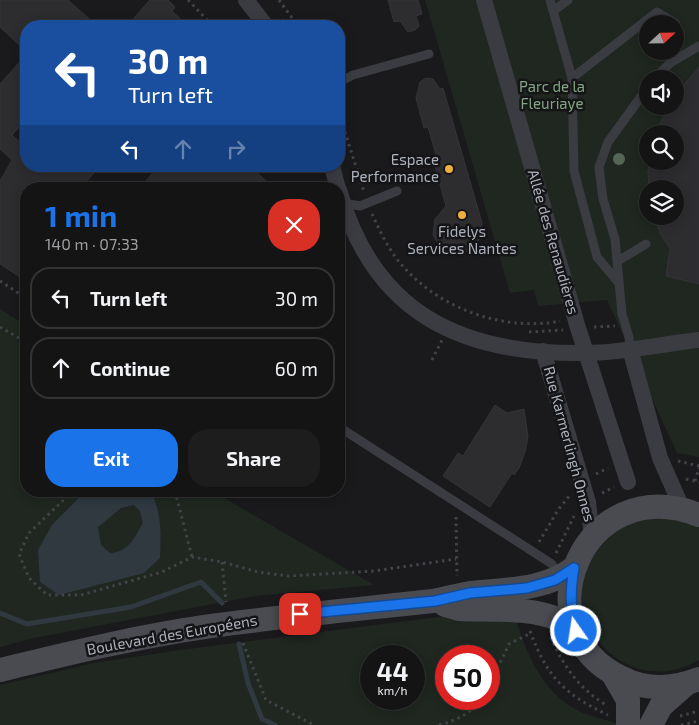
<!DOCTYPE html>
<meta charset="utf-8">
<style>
:root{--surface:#141415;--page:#1d1d1e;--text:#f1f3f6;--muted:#9d9ea0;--line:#333334;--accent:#1a73e8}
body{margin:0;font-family:"Exo 2",sans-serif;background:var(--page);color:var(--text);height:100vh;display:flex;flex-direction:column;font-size:19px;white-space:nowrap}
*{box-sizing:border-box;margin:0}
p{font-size:16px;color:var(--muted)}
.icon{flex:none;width:28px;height:28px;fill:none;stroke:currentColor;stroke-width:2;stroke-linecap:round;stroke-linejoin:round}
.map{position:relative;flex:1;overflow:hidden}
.details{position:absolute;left:20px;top:182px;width:325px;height:315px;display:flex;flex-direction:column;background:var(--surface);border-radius:20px;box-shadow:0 2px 12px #0003,0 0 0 1px var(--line)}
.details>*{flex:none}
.guide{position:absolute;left:20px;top:20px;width:325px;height:152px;border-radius:20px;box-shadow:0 2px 12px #0003,0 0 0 1px var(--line);background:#1a4fa0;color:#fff;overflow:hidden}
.needle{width:32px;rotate:68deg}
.fabs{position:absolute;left:639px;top:15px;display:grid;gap:10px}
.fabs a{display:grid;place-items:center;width:45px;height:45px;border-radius:50%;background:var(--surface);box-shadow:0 2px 12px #0003,0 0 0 1px var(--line);font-size:25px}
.speed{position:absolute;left:360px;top:645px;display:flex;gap:10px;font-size:25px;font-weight:700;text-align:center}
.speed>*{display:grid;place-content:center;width:65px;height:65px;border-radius:50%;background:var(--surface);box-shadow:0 2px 12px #0003,0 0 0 1px var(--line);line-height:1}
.speed small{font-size:12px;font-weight:400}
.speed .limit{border:8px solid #d22;background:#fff;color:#111}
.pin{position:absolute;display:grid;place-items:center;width:42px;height:42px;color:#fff;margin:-21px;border-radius:10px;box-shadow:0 2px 8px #0006}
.me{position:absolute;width:55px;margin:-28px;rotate:347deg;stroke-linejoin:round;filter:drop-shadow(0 0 4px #0008)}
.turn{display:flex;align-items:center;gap:18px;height:105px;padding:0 25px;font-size:22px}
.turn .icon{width:65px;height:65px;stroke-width:2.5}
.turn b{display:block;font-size:35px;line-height:42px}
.lanes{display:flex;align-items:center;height:48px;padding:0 25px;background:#0003;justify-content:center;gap:25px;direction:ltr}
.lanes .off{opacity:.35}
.round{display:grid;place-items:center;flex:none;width:52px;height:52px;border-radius:20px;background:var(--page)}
.head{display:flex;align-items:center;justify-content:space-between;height:85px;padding:0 25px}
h1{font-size:30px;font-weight:700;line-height:38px;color:var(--accent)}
.cta{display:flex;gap:10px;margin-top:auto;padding:10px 25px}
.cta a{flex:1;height:58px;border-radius:20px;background:var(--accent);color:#fff;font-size:20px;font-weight:700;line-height:58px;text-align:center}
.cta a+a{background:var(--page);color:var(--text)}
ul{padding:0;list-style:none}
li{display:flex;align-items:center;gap:15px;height:62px;margin:0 10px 8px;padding:0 15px;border:2px solid var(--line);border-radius:20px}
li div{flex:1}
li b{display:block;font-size:19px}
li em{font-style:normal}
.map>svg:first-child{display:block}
</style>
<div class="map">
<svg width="699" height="725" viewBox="0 0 699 725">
<rect width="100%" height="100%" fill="#1a1a1c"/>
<g fill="#1f2720" fill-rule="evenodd">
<path d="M425,0H699V457L677,453L607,300L538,306L534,290L510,293ZM648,24H675V51H648ZM648,79H675V106H648ZM648,134H675V161H648ZM648,189H675V216H648Z"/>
<polygon points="0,309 26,325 26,491 212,491 374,585 255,596 34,638 0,647"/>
<path d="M655,515L699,526V660C626,704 545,613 600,547C605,542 609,533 615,529C625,522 643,519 655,515Z"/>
<path d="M446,616L516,620C528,657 544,695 581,712C594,718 609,720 622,725H0V685L94,663L173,651ZM371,656H414V699H371ZM446,656H489V699H446Z"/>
</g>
<path fill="#303940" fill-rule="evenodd" d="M86,491H150C162,510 161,537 160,558L144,573L59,595L40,582L38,550L52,525ZM134,505L140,511L143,523C134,538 129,552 110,553L101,545L98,527L121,508Z"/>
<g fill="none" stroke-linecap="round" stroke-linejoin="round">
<g stroke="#303940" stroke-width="5">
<polyline points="0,613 27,624 131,607 201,582 222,603"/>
<polyline points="239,644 248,683 262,719 275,725"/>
</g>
</g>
<g fill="#2d2d30" stroke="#343438">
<polygon points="0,0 68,0 97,26 26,26 26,51 0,27"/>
<polygon points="150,0 168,0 175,7 172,11 188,26 127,26"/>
<polygon points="388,0 418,0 422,14 416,16 419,26 415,30 408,32 400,21 394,22"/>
<polygon points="26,55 26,120 12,135 22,144 26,138 26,166 100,166 80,189 26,189 26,281 0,264 0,181 12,160 0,149 0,84"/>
<polygon points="699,67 699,284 666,276 670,248 661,235 654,216 675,216 675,189 649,189 648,172 649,163 675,161 675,134 655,134 668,106 675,106 675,96"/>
<polygon points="426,78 433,79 440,89 443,88 482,223 481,234 477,245 462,254 453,255 442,250 433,235 435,219 446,206 434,163 438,162 428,127 424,128 416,98 420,82"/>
<polygon points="159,166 250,166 275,189 139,189"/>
<polygon points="495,405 507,413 524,409 528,437 525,452 519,468 514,475 512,473 490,507 443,476 458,453 463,456"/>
</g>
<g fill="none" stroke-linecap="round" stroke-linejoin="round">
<g stroke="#414348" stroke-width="3" stroke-dasharray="2.5 4" stroke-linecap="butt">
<polyline points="188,0 213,26"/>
<polyline points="279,0 298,26"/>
<polyline points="282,19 287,26"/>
<polyline points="339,113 364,192"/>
<polyline points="339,141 343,155"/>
<path d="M372,214C380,231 388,249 401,264C438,308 503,332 560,321"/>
<polyline points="0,281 26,298"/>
<polyline points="0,327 26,342"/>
<polyline points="594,327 615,326"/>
<polyline points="529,332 563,330"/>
<polyline points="432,360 442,340"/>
<polyline points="678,461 699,466"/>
<polyline points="596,474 608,468"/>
<polyline points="686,479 699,482"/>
<polyline points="695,481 699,468"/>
<polyline points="73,491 29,533 19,554 29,578 47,595 81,595 162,572 192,557 222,562 258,572 288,576 374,571 456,559"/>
<polyline points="175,491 192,557"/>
<polyline points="602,493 614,487"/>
<polyline points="456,517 457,576"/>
<polyline points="539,542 558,510 570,495"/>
<polyline points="556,553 574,516"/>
<polyline points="222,562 226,602"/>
<path d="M530,631C547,677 564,694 608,715"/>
<path d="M551,637C562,665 581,691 608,706"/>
<polyline points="243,643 266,700 314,725"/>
<polyline points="489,686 509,644 531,633"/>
<polyline points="680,716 699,711"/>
<path d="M439,725C457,720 470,714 482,699"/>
<polyline points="681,725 699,721"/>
</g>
<g stroke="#3b3c41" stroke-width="9">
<polyline points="550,0 572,78"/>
<polyline points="553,11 568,0"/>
<polyline points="654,79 670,63 699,46"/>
<polyline points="339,82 353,75 429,54"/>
<polyline points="343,203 360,206 397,191"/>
<polyline points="618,261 646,244"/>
<polyline points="619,283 597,257 574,171 572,78 657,12 675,23"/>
<polyline points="630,349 629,337 622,314 615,239 603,199 599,167 608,142 648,87"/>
<polyline points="339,427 552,564"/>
</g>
<g stroke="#3b3c41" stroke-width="16">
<polyline points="246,0 266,26"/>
<polyline points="484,0 578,328 628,482"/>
<polyline points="332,166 338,189"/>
<path d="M339,190C374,315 463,355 586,353C624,353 662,344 699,340"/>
<polyline points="630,349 660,458 682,508"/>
<polyline points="543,351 588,502 592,537"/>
</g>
<g stroke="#494b51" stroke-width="24">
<path d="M699,515C582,469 518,629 622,678C647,691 673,689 699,679"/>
<path d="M445,605L459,609C498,611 545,604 577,631"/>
<path d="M0,670C70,653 140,636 211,626C285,616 359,609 433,601C445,599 457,595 470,593C506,589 543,591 574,568"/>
<polyline points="613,674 628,700 628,725"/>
<polyline points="651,725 661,706 686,684"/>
</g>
</g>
<circle fill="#546656" cx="619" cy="159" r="6"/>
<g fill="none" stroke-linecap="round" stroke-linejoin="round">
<defs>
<path id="route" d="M300,614L435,601L470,593L527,588L555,580L574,568C570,591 570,609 576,631"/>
</defs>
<use href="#route" stroke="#114b97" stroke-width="12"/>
<use href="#route" stroke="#1a73e8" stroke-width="9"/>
</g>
<g fill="#eeaf3f" stroke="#151517" stroke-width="2">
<circle cx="449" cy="169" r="5"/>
<circle cx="462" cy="215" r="5"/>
</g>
<g text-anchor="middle" stroke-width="5" stroke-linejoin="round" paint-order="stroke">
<g font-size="15" fill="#84a585" stroke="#151517">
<text x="552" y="92">Parc de la<tspan x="552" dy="17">Fleuriaye</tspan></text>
</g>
<g font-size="15" fill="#acb1bb" stroke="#151517" text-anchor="end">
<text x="439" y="165">Espace<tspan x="439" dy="17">Performance</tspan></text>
<text x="462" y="237" text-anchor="middle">Fidelys<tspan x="462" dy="17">Services Nantes</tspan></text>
</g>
<g font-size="15" fill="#acb1bb" stroke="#151517">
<text transform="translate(553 242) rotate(74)" y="5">Allée des Renaudières</text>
<text transform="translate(569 444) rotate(75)" y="5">Rue Karmerlingh Onnes</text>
<text transform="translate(172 635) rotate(-10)" y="5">Boulevard des Européens</text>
</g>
</g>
</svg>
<div class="fabs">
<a><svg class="needle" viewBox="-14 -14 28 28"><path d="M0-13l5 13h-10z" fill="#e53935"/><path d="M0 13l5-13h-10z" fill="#9d9ea0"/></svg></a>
<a><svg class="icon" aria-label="sound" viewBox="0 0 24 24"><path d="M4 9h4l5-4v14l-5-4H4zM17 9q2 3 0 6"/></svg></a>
<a><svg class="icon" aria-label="search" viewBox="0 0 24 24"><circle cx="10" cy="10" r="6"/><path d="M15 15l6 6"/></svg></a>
<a><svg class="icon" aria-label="layers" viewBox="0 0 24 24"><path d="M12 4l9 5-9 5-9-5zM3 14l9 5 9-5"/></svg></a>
</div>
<div class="speed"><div>44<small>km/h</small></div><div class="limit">50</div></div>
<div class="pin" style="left:300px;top:614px;background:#d93025"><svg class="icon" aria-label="arrive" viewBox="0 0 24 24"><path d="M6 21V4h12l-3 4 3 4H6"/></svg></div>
<svg class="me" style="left:576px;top:631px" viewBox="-20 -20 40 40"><circle r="17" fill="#1a73e8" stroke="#fff" stroke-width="3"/><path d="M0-11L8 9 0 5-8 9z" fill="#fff"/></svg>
<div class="guide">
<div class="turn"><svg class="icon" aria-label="left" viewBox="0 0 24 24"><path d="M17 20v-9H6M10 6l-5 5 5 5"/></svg><div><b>30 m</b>Turn left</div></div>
<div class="lanes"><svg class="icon" aria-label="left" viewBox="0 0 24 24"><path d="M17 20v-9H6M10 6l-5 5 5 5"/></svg><svg class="icon off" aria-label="ahead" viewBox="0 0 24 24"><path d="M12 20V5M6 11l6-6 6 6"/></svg><svg class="icon off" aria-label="right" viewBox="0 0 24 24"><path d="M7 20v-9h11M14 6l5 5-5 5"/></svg></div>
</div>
<section class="details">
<div class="head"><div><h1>1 min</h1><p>140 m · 07:33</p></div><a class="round" style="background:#d93025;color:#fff"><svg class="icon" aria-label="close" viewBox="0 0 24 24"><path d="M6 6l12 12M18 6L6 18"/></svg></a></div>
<ul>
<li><svg class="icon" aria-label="left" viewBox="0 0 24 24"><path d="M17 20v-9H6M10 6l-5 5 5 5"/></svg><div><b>Turn left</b></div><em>30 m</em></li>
<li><svg class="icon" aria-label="ahead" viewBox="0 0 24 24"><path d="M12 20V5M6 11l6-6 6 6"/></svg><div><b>Continue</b></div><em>60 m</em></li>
</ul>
<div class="cta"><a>Exit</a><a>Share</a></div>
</section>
</div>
